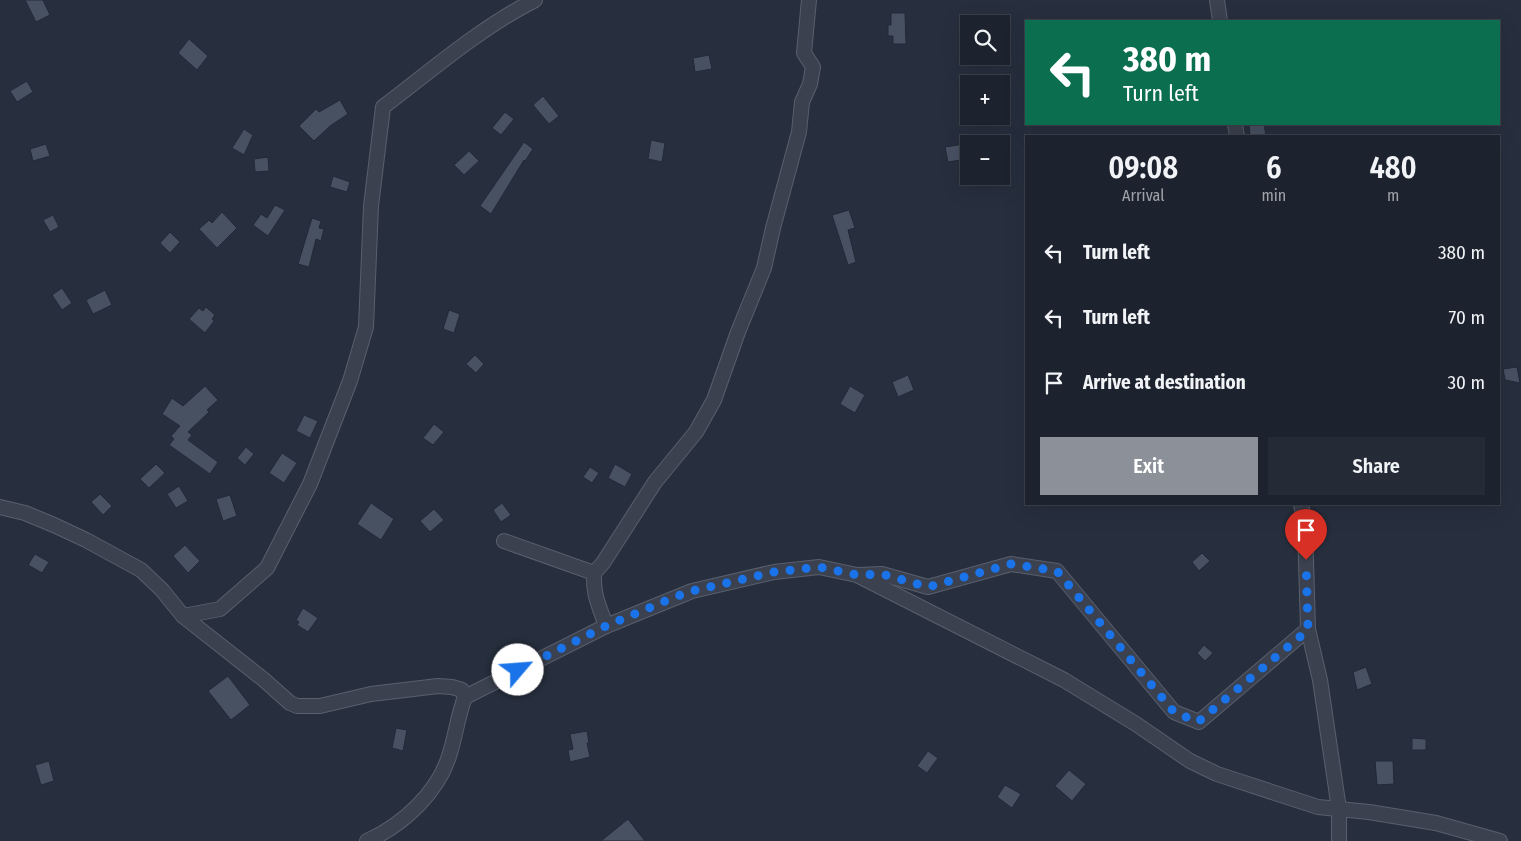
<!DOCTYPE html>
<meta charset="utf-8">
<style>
:root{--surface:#1d232e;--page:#252b36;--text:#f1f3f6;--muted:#a0a4aa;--line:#3b404a;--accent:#8c9099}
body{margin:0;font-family:"Fira Sans Condensed",sans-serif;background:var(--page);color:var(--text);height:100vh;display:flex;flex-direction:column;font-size:19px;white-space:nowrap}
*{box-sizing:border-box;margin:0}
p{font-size:16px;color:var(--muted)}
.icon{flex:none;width:28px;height:28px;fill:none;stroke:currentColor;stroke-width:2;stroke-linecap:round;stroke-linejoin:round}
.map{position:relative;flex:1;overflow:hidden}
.details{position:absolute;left:1025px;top:135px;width:475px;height:370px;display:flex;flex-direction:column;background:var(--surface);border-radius:0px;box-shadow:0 5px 20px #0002,0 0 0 1px var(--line)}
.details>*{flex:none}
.top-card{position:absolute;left:1025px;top:20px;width:475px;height:105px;border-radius:0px;box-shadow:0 5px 20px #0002,0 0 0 1px var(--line);background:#0b6e4f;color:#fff;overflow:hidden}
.fabs{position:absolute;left:960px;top:15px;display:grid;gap:10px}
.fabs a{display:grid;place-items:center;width:50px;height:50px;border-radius:0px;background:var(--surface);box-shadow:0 5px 20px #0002,0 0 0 1px var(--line);font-size:25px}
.pin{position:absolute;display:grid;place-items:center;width:42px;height:42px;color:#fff;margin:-51px -21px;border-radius:50% 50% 50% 0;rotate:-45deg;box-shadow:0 0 5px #0007}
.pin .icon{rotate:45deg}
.me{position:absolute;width:55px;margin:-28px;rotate:63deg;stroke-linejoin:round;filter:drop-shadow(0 0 4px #0008)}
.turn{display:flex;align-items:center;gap:18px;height:105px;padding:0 15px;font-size:22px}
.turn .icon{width:65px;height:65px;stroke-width:2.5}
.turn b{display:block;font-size:35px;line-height:42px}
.eta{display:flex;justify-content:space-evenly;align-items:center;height:85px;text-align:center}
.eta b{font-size:30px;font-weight:600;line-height:35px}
.primary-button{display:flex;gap:10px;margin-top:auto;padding:10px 15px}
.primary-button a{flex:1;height:58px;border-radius:0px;background:var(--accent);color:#fff;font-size:20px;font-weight:600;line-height:58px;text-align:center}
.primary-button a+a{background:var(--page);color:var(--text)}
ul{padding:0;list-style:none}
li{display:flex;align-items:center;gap:15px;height:65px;padding:0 15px}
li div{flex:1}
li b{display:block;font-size:19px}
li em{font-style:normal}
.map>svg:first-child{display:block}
</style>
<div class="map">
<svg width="1521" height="841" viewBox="0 0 1521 841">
<rect width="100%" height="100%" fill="#272f3e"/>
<g fill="#485162" stroke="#222836">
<polygon points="25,0 43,0 50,15 36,22"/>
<polygon points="891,13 905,13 906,44 893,44 893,36 888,36 888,25 891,25"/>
<polygon points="189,39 208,56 197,70 178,53"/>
<polygon points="709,55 712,69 695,72 693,58"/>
<polygon points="27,81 33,92 17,102 10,91"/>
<polygon points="543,96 559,116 549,124 533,105"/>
<polygon points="340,100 348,114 330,126 314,141 299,126 316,109 319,112"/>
<polygon points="505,112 514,119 501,135 492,128"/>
<polygon points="1249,124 1264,124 1266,136 1250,136"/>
<polygon points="244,129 253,135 244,155 232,148"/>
<polygon points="651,140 665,143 662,162 648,159"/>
<polygon points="524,142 533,149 525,161 524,160 491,214 480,206"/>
<polygon points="46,144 50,156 33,161 30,149"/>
<polygon points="965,144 967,159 948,162 945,147"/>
<polygon points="469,151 479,161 464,175 454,165"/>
<polygon points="268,157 269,171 255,172 254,159"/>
<polygon points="333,176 350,182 347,192 330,187"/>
<polygon points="275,205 285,210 268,236 253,225 261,214 267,218"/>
<polygon points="849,210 855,228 848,230 856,262 848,265 832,215"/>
<polygon points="222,212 237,228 217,248 199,229 209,220 212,223"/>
<polygon points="53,215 59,227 50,232 43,220"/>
<polygon points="312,218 321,221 319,228 324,229 321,241 316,239 309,267 298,264"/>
<polygon points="170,232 180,242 170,253 160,243"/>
<polygon points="62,288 72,303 62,310 52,295"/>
<polygon points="105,290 112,305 93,314 86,300"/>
<polygon points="206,307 215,315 212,319 214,321 205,333 189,319 199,308 203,311"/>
<polygon points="449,310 460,314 454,333 443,329"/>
<polygon points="475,355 484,364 476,373 466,364"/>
<polygon points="1517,367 1520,383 1505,380 1503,369"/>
<polygon points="908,375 914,390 898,397 892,382"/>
<polygon points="205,386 218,400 207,410 209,412 188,432 192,435 188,440 218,462 210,474 169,445 174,439 171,436 180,426 162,414 172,398 183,406"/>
<polygon points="850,386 865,395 855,413 840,404"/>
<polygon points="304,415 318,421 310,438 296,431"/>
<polygon points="434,424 444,432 433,445 423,438"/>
<polygon points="246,447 254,454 245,465 237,458"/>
<polygon points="282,453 297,463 284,483 269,473"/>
<polygon points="156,464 165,473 149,488 140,479"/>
<polygon points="615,464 632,474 625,487 608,478"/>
<polygon points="590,467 599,473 592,483 583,477"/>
<polygon points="179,486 188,501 176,508 167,494"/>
<polygon points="100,494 112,506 103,515 91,502"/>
<polygon points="230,495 237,516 223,521 216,499"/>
<polygon points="371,503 394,519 381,540 357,524"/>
<polygon points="502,503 511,515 501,522 493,510"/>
<polygon points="434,509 444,520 430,532 420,521"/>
<polygon points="185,545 200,561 188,573 173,556"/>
<polygon points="1202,553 1210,561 1199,571 1192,562"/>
<polygon points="35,554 49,562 42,573 28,565"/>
<polygon points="303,608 318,618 308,632 297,625 299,622 296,620"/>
<polygon points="1204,645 1213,653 1205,661 1197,653"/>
<polygon points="1366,667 1372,684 1357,690 1353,672"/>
<polygon points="228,676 250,705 231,720 208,691"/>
<polygon points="396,728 407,730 403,751 392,748"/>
<polygon points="587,731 589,743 587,743 590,757 570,762 568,750 573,749 570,734"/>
<polygon points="1412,738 1426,739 1426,750 1412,750"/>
<polygon points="928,751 938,758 927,773 917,766"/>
<polygon points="49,761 54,781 41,785 35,765"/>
<polygon points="1375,761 1393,761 1394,784 1377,785"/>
<polygon points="1069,770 1086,784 1072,801 1055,786"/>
<polygon points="1005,785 1021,794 1012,808 997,797"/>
<polygon points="628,819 645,841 601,841"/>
</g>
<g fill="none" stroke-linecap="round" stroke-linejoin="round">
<defs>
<g id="minor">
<polyline points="1217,0 1220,21"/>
<polyline points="1235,124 1237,136"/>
<polyline points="1301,504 1305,526 1308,629 1320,680 1339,809 1339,841"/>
<polyline points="0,507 25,513 54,525 86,540 141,570 162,590 183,616 263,679 290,703 297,706 320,706 371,694 438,686 452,687 462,690 465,697"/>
<polyline points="504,541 594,573"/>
<polyline points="858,575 882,574 928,587 1011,564 1057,571 1174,712 1199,722 1308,629"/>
<path d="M183,616L220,609L267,568L310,484L350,381L366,327L371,206L383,107C432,70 480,28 535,0"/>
<polyline points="606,626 692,591 774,572 819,567 857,575 1064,680 1136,724 1190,761 1217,774 1318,807 1369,812 1436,823 1500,841"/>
<path d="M367,841C403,825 439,792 450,753C456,734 458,715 465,697L606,626C599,605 593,596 594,573L603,563L655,482L696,432L714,400L738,332L764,268L773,228L799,132L802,102L810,84L813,67L804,53L809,0"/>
</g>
</defs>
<use href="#minor" stroke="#595f6c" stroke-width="16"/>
<use href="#minor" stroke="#3b414f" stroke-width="14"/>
</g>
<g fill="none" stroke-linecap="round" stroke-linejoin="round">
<polyline stroke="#1a73e8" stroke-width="9" stroke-dasharray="0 16.2" points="518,670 606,626 675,597 692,591 774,572 819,567 857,575 882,574 928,587 1011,564 1057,571 1174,712 1198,722 1308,630 1306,560"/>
</g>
</svg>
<div class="fabs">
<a><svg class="icon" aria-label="search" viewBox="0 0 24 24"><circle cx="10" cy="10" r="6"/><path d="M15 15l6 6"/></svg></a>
<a>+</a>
<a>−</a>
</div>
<div class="pin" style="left:1306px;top:560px;background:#d93025"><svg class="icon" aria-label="arrive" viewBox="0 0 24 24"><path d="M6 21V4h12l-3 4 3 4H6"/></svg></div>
<svg class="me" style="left:518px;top:670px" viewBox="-20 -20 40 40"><circle r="19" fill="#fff"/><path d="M0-13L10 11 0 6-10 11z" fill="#1a73e8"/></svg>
<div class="top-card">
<div class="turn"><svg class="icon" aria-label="left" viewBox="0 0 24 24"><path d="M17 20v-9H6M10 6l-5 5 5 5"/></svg><div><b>380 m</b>Turn left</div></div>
</div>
<section class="details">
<div class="eta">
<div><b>09:08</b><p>Arrival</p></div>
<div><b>6</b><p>min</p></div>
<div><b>480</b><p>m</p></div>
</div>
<ul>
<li><svg class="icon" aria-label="left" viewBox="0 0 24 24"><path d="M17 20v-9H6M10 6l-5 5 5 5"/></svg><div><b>Turn left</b></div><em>380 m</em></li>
<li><svg class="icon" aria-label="left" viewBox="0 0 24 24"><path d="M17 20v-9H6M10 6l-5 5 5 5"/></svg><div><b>Turn left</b></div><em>70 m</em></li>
<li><svg class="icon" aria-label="arrive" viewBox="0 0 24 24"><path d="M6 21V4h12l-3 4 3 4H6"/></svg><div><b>Arrive at destination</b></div><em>30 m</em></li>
</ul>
<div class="primary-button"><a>Exit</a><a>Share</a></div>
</section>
</div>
